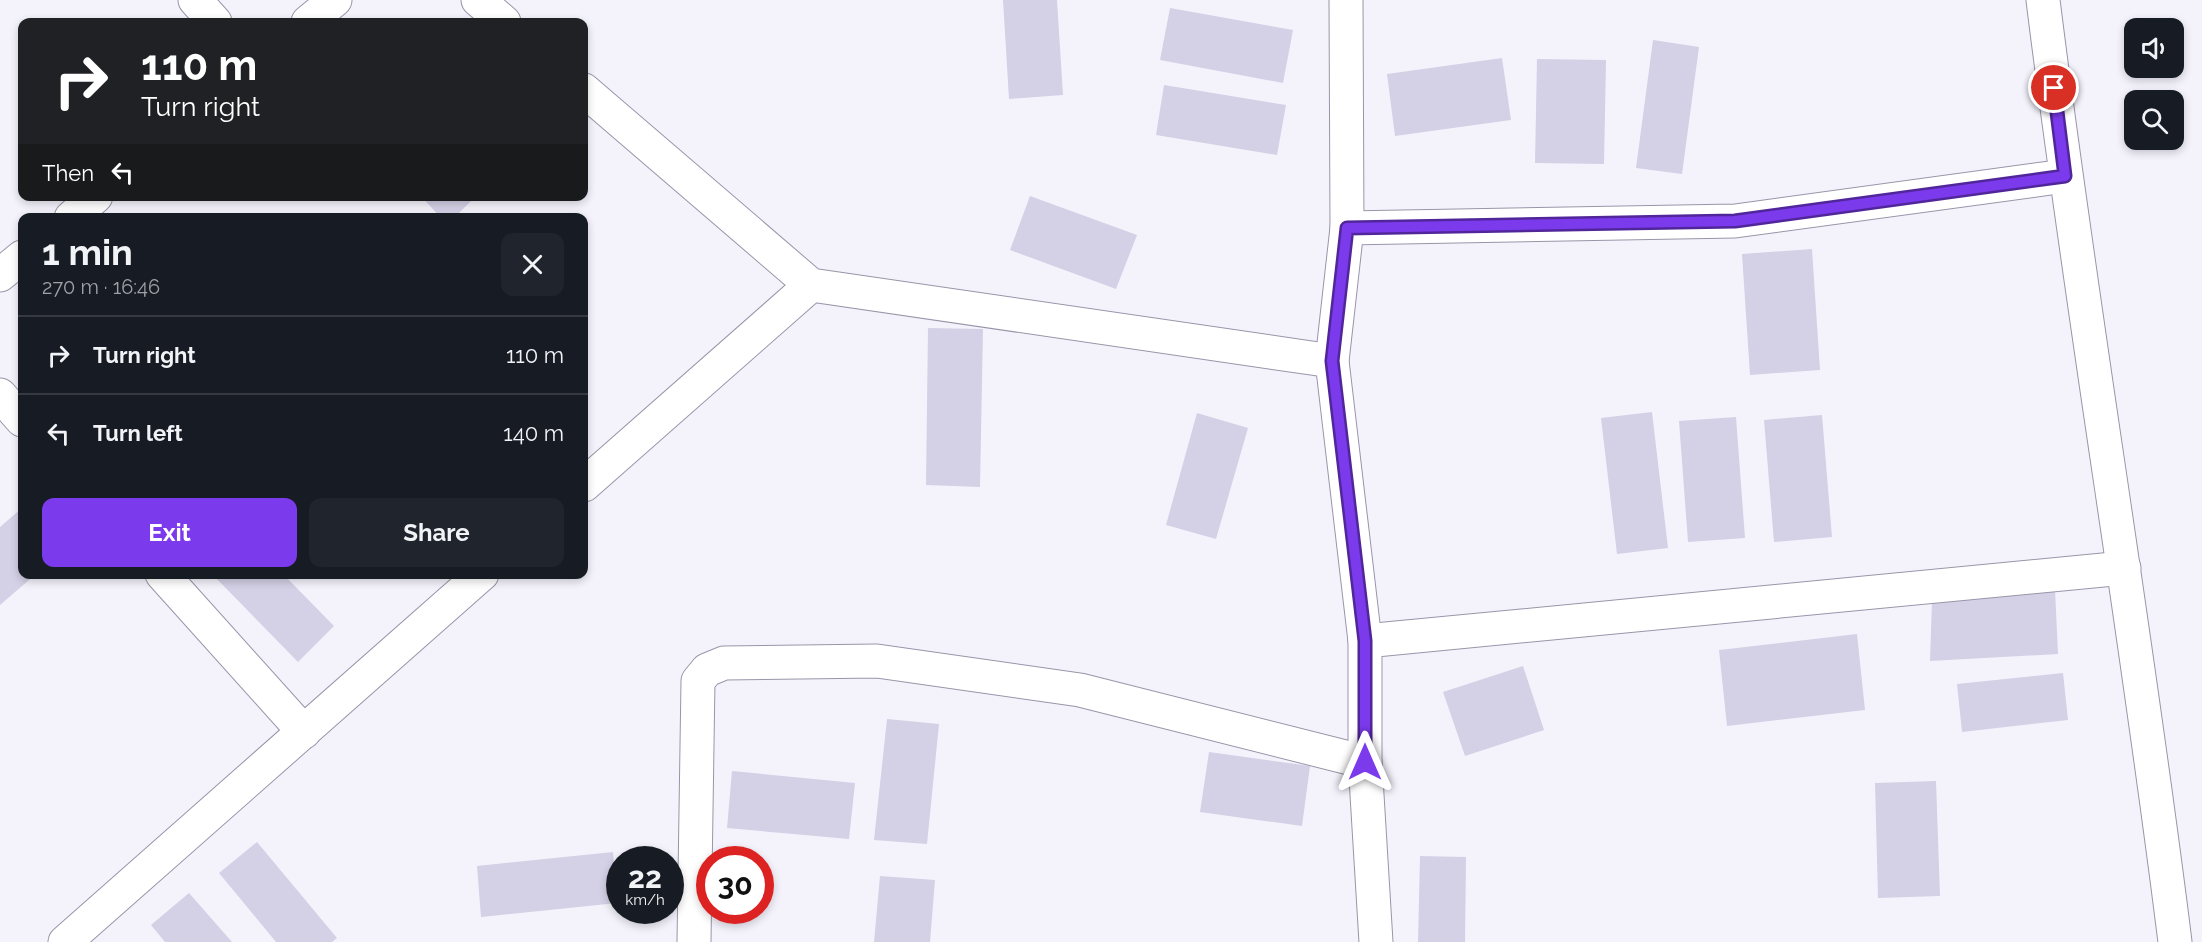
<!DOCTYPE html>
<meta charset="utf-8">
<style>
:root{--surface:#171b24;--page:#20242c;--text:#f1f3f6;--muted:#9ea1a6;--line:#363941;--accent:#7c3aed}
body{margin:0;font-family:Raleway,sans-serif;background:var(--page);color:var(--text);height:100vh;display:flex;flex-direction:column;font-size:22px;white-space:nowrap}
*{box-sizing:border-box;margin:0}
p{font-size:20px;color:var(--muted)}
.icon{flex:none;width:33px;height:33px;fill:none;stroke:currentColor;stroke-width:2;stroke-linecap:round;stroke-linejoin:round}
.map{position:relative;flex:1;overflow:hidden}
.details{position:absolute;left:18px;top:213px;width:570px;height:366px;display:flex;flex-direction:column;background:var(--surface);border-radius:12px;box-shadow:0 3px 9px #0003}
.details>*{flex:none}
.banner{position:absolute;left:18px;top:18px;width:570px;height:183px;border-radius:12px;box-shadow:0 3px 9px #0003;background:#202124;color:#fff;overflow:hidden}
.fabs{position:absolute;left:2124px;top:18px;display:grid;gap:12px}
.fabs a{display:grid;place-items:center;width:60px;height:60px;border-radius:12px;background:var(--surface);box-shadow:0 3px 9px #0003;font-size:30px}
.speed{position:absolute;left:606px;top:846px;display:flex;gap:12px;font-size:30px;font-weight:700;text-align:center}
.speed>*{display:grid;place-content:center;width:78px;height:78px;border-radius:50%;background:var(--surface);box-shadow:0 3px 9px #0003;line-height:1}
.speed small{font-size:15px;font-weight:400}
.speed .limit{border:9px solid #d22;background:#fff;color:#111}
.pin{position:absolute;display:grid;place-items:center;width:51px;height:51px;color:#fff;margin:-26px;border:3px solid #fff;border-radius:50%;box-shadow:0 2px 6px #0007}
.me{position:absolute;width:66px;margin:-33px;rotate:0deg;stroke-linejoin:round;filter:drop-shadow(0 0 4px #0008)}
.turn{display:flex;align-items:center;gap:21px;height:126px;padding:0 24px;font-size:27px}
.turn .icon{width:78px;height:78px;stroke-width:2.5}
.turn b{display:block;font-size:42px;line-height:51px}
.then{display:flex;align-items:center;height:57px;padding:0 24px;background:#0003;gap:12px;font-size:22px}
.round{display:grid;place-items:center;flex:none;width:63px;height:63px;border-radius:12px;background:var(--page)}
.summary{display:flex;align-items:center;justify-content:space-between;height:102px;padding:0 24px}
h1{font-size:36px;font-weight:700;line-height:45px}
.primary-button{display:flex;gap:12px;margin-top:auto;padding:12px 24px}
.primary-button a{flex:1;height:69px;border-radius:12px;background:var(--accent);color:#fff;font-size:24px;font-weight:700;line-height:69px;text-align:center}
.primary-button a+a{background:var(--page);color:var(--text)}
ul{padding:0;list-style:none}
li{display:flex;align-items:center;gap:18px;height:78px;padding:0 24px;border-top:2px solid var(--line)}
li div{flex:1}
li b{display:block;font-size:22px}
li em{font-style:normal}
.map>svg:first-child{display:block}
</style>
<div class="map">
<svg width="2202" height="942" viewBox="0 0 2202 942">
<rect width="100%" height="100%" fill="#f4f3fc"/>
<g fill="#d4d0e6">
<polygon points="1003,0 1057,0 1063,95 1009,99"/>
<polygon points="1170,8 1293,30 1283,83 1160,60"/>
<polygon points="1653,40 1699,47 1682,174 1636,168"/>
<polygon points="1502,58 1511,120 1395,136 1387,74"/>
<polygon points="1537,59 1606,60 1604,164 1535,163"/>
<polygon points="1164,85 1286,105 1277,155 1156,135"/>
<polygon points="421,196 476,196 454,218 441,218"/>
<polygon points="1030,196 1137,235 1116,289 1010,250"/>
<polygon points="1812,249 1820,370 1750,375 1742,254"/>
<polygon points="928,328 983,329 980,487 926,485"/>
<polygon points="1652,412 1668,548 1617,554 1601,418"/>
<polygon points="1197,413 1248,428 1216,539 1166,525"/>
<polygon points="1822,415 1832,537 1774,542 1764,420"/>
<polygon points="1736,417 1745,538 1688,542 1679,421"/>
<polygon points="22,508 22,574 36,574 0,605 0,527"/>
<polygon points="212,574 283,574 334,626 298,662"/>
<polygon points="2055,590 2058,654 1930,661 1932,601"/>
<polygon points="1857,634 1865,710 1727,726 1719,650"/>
<polygon points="1523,666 1544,730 1465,756 1443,692"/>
<polygon points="2063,673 2068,720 1962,732 1957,684"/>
<polygon points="887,719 939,724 927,844 874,840"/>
<polygon points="1209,752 1310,766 1302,826 1200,812"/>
<polygon points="732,771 855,783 849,839 727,828"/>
<polygon points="1936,781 1940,896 1878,898 1875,783"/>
<polygon points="257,842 337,938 332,942 276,942 219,873"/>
<polygon points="613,852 617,903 481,917 477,866"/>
<polygon points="1420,856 1466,857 1465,942 1418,942"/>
<polygon points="880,876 935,880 930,942 874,942"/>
<polygon points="189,893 232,942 165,942 151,925"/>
</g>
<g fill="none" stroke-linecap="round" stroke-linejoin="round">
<defs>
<g id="minor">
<polyline points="195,0 215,22"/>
<polyline points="478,0 504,22"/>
<polyline points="1346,0 1347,228 1332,361 1365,641 1365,762 1376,942"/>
<path d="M2043,0C2082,315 2136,627 2175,942"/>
<polyline points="308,22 335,0"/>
<polyline points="584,90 811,285 1332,361"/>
<polyline points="71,218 96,196"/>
<polyline points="1347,228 1735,221 2065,176"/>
<polyline points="0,275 22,257"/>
<polyline points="0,395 22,420"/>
<polyline points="584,485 811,285"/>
<polyline points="162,574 304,732"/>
<polyline points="1365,641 2124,568"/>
<polyline points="65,942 482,574"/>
<polyline points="694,942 698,681 707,670 724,663 877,661 1080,690 1365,762"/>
</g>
</defs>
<use href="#minor" stroke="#9995a9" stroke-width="35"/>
<use href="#minor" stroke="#fff" stroke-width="33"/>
</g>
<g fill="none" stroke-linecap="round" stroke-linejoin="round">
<defs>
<polyline id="route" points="1365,762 1365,641 1332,361 1347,228 1735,221 2065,176 2054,88"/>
</defs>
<use href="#route" stroke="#51269a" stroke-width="15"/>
<use href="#route" stroke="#7c3aed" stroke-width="10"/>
</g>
</svg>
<div class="fabs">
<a><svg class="icon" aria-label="sound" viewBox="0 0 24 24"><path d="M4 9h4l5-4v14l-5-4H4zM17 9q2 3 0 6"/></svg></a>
<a><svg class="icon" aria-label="search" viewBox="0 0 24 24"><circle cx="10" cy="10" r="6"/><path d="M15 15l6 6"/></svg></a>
</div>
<div class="speed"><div>22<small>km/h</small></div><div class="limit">30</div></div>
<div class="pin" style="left:2054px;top:88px;background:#d93025"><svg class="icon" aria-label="arrive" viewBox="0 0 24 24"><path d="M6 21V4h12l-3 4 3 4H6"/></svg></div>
<svg class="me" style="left:1365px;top:762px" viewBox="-20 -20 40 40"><path d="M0-17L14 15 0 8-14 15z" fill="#7c3aed" stroke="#fff" stroke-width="4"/></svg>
<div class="banner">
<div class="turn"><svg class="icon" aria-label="right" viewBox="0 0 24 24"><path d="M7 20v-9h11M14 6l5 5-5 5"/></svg><div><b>110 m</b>Turn right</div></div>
<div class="then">Then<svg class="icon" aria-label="left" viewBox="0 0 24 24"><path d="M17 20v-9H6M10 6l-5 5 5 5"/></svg></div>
</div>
<section class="details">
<div class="summary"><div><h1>1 min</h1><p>270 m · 16:46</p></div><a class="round"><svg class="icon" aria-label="close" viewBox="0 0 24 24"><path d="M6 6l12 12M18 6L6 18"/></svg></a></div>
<ul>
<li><svg class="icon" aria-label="right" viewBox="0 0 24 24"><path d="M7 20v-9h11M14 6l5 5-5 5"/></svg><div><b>Turn right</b></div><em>110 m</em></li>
<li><svg class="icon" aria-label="left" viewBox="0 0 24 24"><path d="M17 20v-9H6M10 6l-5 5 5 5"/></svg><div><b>Turn left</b></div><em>140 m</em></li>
</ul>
<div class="primary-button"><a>Exit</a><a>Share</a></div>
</section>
</div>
